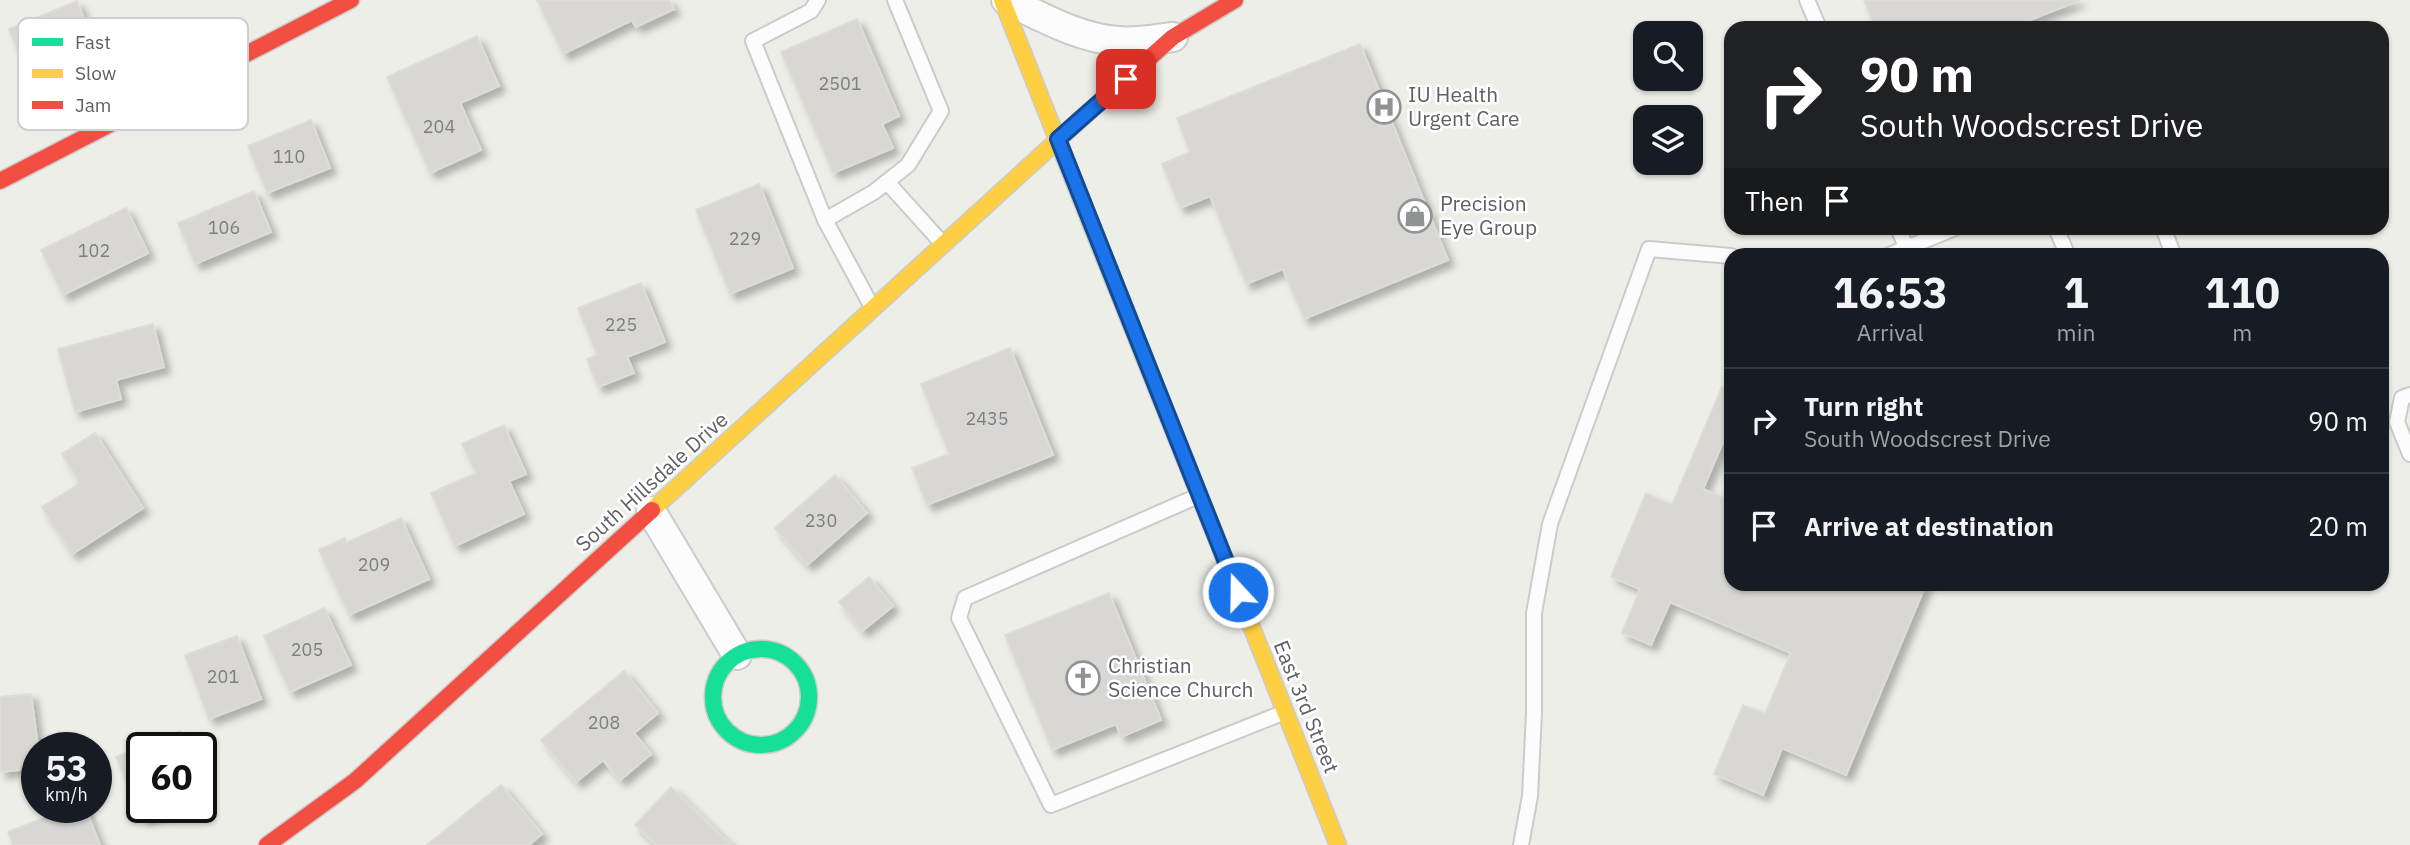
<!DOCTYPE html>
<style>
:root{--surface:#171b24;--page:#242831;--text:#f1f3f6;--muted:#9ea1a6;--line:#363941}
body{margin:0;font-family:"IBM Plex Sans",sans-serif;background:var(--page);color:var(--text);height:100vh;display:flex;flex-direction:column;font-size:26px;white-space:nowrap}
*{box-sizing:border-box;margin:0}
p{font-size:23px;color:var(--muted)}
.icon{flex:none;width:38px;height:38px;fill:none;stroke:currentColor;stroke-width:2;stroke-linecap:round;stroke-linejoin:round}
.map{position:relative;flex:1;overflow:hidden}
.sheet{position:absolute;left:1724px;top:248px;width:665px;height:343px;display:flex;flex-direction:column;background:var(--surface);border-radius:21px;box-shadow:0 2px 5px #0004}
.sheet>*{flex:none}
.banner{position:absolute;left:1724px;top:21px;width:665px;height:214px;border-radius:21px;box-shadow:0 2px 5px #0004;background:#202124;color:#fff;overflow:hidden}
.controls{position:absolute;left:1633px;top:21px;display:grid;gap:14px}
.controls a{display:grid;place-items:center;width:70px;height:70px;border-radius:14px;background:var(--surface);box-shadow:0 2px 5px #0004;font-size:35px}
.speed{position:absolute;left:21px;top:732px;display:flex;gap:14px;font-size:35px;font-weight:700;text-align:center}
.speed>*{display:grid;place-content:center;width:91px;height:91px;border-radius:50%;background:var(--surface);box-shadow:0 2px 5px #0004;line-height:1}
.speed small{font-size:18px;font-weight:400}
.speed .limit{border:4px solid #111;border-radius:10px;background:#fff;color:#111}
.pin{position:absolute;display:grid;place-items:center;width:60px;height:60px;color:#fff;margin:-30px;border-radius:14px;box-shadow:0 4px 10px #0006}
.me{position:absolute;width:77px;margin:-38px;rotate:339deg;stroke-linejoin:round;filter:drop-shadow(0 0 5px #0008)}
.turn{display:flex;align-items:center;gap:24px;height:147px;padding:0 21px;font-size:32px}
.turn .icon{width:91px;height:91px;stroke-width:2.5}
.turn b{display:block;font-size:49px;line-height:60px}
.then{display:flex;align-items:center;height:66px;padding:0 21px;background:#0003;gap:14px;font-size:26px}
.eta{display:flex;justify-content:space-evenly;align-items:center;height:119px;text-align:center}
.eta b{font-size:42px;font-weight:700;line-height:49px}
ul{padding:0;list-style:none}
li{display:flex;align-items:center;gap:21px;height:105px;padding:0 21px;border-top:2px solid var(--line)}
li div{flex:1}
li b{display:block;font-size:26px}
li em{font-style:normal}
.map>svg:first-child{display:block}
</style>
<div class="map">
<svg width="2410" height="845" viewBox="0 0 2410 845">
<defs>
<filter id="shadow"><feDropShadow dx="6" dy="6" stdDeviation="3.5" flood-color="#0004"/></filter>
</defs>
<rect width="100%" height="100%" fill="#eeeee9"/>
<g fill="#d8d7d4" stroke="#dddcd8" stroke-width="2" filter="url(#shadow)">
<polygon points="537,0 669,0 674,9 636,27 632,20 563,54"/>
<polygon points="1864,0 2080,0 2010,28 1875,28"/>
<polygon points="77,1 98,55 31,82 9,29"/>
<polygon points="857,19 899,116 882,124 893,148 833,173 781,52"/>
<polygon points="477,36 499,86 460,103 481,150 430,173 387,77"/>
<polygon points="1360,44 1448,260 1304,319 1283,269 1246,284 1210,196 1180,208 1162,164 1190,152 1177,118"/>
<polygon points="311,120 330,168 267,193 248,146"/>
<polygon points="759,184 793,268 730,294 696,210"/>
<polygon points="254,191 271,232 195,264 178,223"/>
<polygon points="126,208 148,253 63,295 41,250"/>
<polygon points="641,283 665,342 627,357 634,373 598,387 587,359 597,355 578,308"/>
<polygon points="153,324 164,367 116,380 121,399 75,412 58,349"/>
<polygon points="1010,348 1053,455 927,505 912,468 949,454 921,384"/>
<polygon points="1722,387 1731,390 1731,423 1703,489 1731,501 1731,584 1926,584 1846,775 1782,748 1763,795 1714,774 1743,705 1765,714 1791,653 1670,602 1651,645 1622,633 1640,589 1611,577 1646,493 1672,505"/>
<polygon points="504,425 526,474 509,481 524,514 455,546 431,493 476,473 462,444"/>
<polygon points="95,433 143,508 72,554 42,507 80,483 62,454"/>
<polygon points="835,475 867,513 807,565 775,528"/>
<polygon points="401,518 429,579 349,615 319,550 345,538 346,543"/>
<polygon points="869,577 893,606 862,631 839,602"/>
<polygon points="1109,593 1161,720 1121,737 1116,724 1052,750 1005,635"/>
<polygon points="324,608 351,665 290,692 264,636"/>
<polygon points="237,636 261,699 209,719 185,655"/>
<polygon points="624,671 658,713 634,733 651,754 620,780 603,760 576,782 541,740"/>
<polygon points="31,694 38,747 37,768 0,772 0,697"/>
<polygon points="180,731 187,747 142,747 142,807 173,807 143,819 116,757"/>
<polygon points="501,785 542,834 529,845 427,845"/>
<polygon points="671,787 731,845 656,845 635,825"/>
<polygon points="71,807 85,807 100,845 13,845 8,832"/>
</g>
<g fill="none" stroke-linecap="round" stroke-linejoin="round">
<defs>
<g id="lane">
<polyline points="818,0 811,11 753,41 825,220 872,307"/>
<polyline points="1807,0 1819,28"/>
<polyline points="887,182 942,243"/>
<polyline points="825,220 874,192 908,165 941,111 895,0"/>
<polyline points="1898,228 1906,247"/>
<polyline points="2056,228 2068,256"/>
<polyline points="2163,228 2174,256"/>
<polyline points="1887,256 1955,228"/>
<polyline points="2410,395 2402,398 2397,422 2410,454"/>
<polyline points="1198,496 965,598 959,618 1051,805 1285,712"/>
<polyline points="1521,845 1530,796 1534,713 1534,613 1550,524 1649,249 1731,256"/>
</g>
<g id="street">
<path d="M1006,0C1042,17 1078,38 1118,41C1136,43 1155,39 1173,37"/>
<polyline points="651,511 737,655"/>
</g>
<circle id="fast" cx="761" cy="697" r="48"/>
<g id="slow">
<polyline points="1002,0 1104,257"/>
<polyline points="652,510 1083,117"/>
<polyline points="1214,532 1338,845"/>
</g>
<g id="jam">
<polyline points="1083,117 1173,37 1235,0"/>
<polyline points="0,181 351,0"/>
<polyline points="1104,257 1214,532"/>
<polyline points="267,845 355,781 652,510"/>
</g>
</defs>
<use href="#lane" stroke="#cbcbcb" stroke-width="18"/>
<use href="#street" stroke="#cbcbcb" stroke-width="32"/>
<use href="#fast" stroke="#cacbcb" stroke-width="19"/>
<use href="#slow" stroke="#cacbcb" stroke-width="19"/>
<use href="#jam" stroke="#cacbcb" stroke-width="19"/>
<use href="#lane" stroke="#fcfcfc" stroke-width="14"/>
<use href="#street" stroke="#fcfcfc" stroke-width="28"/>
<use href="#fast" stroke="#16e098" stroke-width="16"/>
<use href="#slow" stroke="#ffcf43" stroke-width="16"/>
<use href="#jam" stroke="#f24e42" stroke-width="16"/>
</g>
<g fill="none" stroke-linecap="round" stroke-linejoin="round">
<defs>
<polyline id="route" points="1126,79 1058,139 1238,592"/>
</defs>
<use href="#route" stroke="#114b97" stroke-width="18"/>
<use href="#route" stroke="#1a73e8" stroke-width="12"/>
</g>
<defs>
<symbol id="hospital-ring" viewBox="-11 -11 22 22"><circle r="9.5" fill="#fff" stroke="#909294" stroke-width="1.5"/><path d="M-5-5h3v3.5h4V-5h3V5h-3V1.5h-4V5h-3Z" fill="#909294"/></symbol>
<symbol id="shop-ring" viewBox="-11 -11 22 22"><circle r="9.5" fill="#fff" stroke="#909294" stroke-width="1.5"/><path d="M-5-2.5h2.3a2.7 3.5 0 0 1 5.4 0H5L5.5 6h-11ZM-1.5-2.5h3a1.5 2.3 0 0 0-3 0Z" fill="#909294"/></symbol>
<symbol id="church-ring" viewBox="-11 -11 22 22"><circle r="9.5" fill="#fff" stroke="#909294" stroke-width="1.5"/><path d="M-1.2-6h2.4v3.5h3.3v2.4h-3.3V6h-2.4V-.1h-3.3v-2.4h3.3Z" fill="#909294"/></symbol>
</defs>
<g fill-rule="evenodd">
<use href="#hospital-ring" x="1365" y="88" width="38" height="38"/>
<use href="#shop-ring" x="1396" y="197" width="38" height="38"/>
<use href="#church-ring" x="1064" y="659" width="38" height="38"/>
</g>
<g text-anchor="middle" stroke-width="5" stroke-linejoin="round" paint-order="stroke">
<g font-size="18" fill="#7d7e82">
<text x="840" y="90">2501</text>
<text x="439" y="133">204</text>
<text x="289" y="163">110</text>
<text x="224" y="234">106</text>
<text x="745" y="245">229</text>
<text x="94" y="257">102</text>
<text x="621" y="331">225</text>
<text x="987" y="425">2435</text>
<text x="821" y="527">230</text>
<text x="374" y="571">209</text>
<text x="307" y="656">205</text>
<text x="223" y="683">201</text>
<text x="604" y="729">208</text>
</g>
<g font-size="21" fill="#5e6066" stroke="#fff" text-anchor="start">
<text x="1408" y="102">IU Health<tspan x="1408" dy="24">Urgent Care</tspan></text>
<text x="1440" y="211">Precision<tspan x="1440" dy="24">Eye Group</tspan></text>
<text x="1108" y="673">Christian<tspan x="1108" dy="24">Science Church</tspan></text>
</g>
<g font-size="21" fill="#5e6066" stroke="#fff">
<text transform="translate(652 482) rotate(-42)" y="7">South Hillsdale Drive</text>
<text transform="translate(1306 707) rotate(68)" y="7">East 3rd Street</text>
</g>
</g>
<rect x="18" y="18" width="230" height="112" rx="10" fill="#fff" stroke="#cfcfd1" stroke-width="2"/>
<rect x="32" y="38" width="31" height="8" fill="#16e098"/>
<rect x="32" y="69" width="31" height="9" fill="#ffcf43"/>
<rect x="32" y="101" width="31" height="8" fill="#f24e42"/>
<g font-size="19" fill="#5e6066">
<text x="75" y="49">Fast</text>
<text x="75" y="80">Slow</text>
<text x="75" y="112">Jam</text>
</g>
</svg>
<div class="controls">
<a><svg class="icon" aria-label="search" viewBox="0 0 24 24"><circle cx="10" cy="10" r="6"/><path d="M15 15l6 6"/></svg></a>
<a><svg class="icon" aria-label="layers" viewBox="0 0 24 24"><path d="M12 4l9 5-9 5-9-5zM3 14l9 5 9-5"/></svg></a>
</div>
<div class="speed"><div>53<small>km/h</small></div><div class="limit">60</div></div>
<div class="pin" style="left:1126px;top:79px;background:#d93025"><svg class="icon" aria-label="arrive" viewBox="0 0 24 24"><path d="M6 21V4h12l-3 4 3 4H6"/></svg></div>
<svg class="me" style="left:1238px;top:592px" viewBox="-20 -20 40 40"><circle r="17" fill="#1a73e8" stroke="#fff" stroke-width="3"/><path d="M0-11L8 9 0 5-8 9z" fill="#fff"/></svg>
<div class="banner">
<div class="turn"><svg class="icon" aria-label="right" viewBox="0 0 24 24"><path d="M7 20v-9h11M14 6l5 5-5 5"/></svg><div><b>90 m</b>South Woodscrest Drive</div></div>
<div class="then">Then<svg class="icon" aria-label="arrive" viewBox="0 0 24 24"><path d="M6 21V4h12l-3 4 3 4H6"/></svg></div>
</div>
<section class="sheet">
<div class="eta">
<div><b>16:53</b><p>Arrival</p></div>
<div><b>1</b><p>min</p></div>
<div><b>110</b><p>m</p></div>
</div>
<ul>
<li><svg class="icon" aria-label="right" viewBox="0 0 24 24"><path d="M7 20v-9h11M14 6l5 5-5 5"/></svg><div><b>Turn right</b><p>South Woodscrest Drive</p></div><em>90 m</em></li>
<li><svg class="icon" aria-label="arrive" viewBox="0 0 24 24"><path d="M6 21V4h12l-3 4 3 4H6"/></svg><div><b>Arrive at destination</b></div><em>20 m</em></li>
</ul>
</section>
</div>
